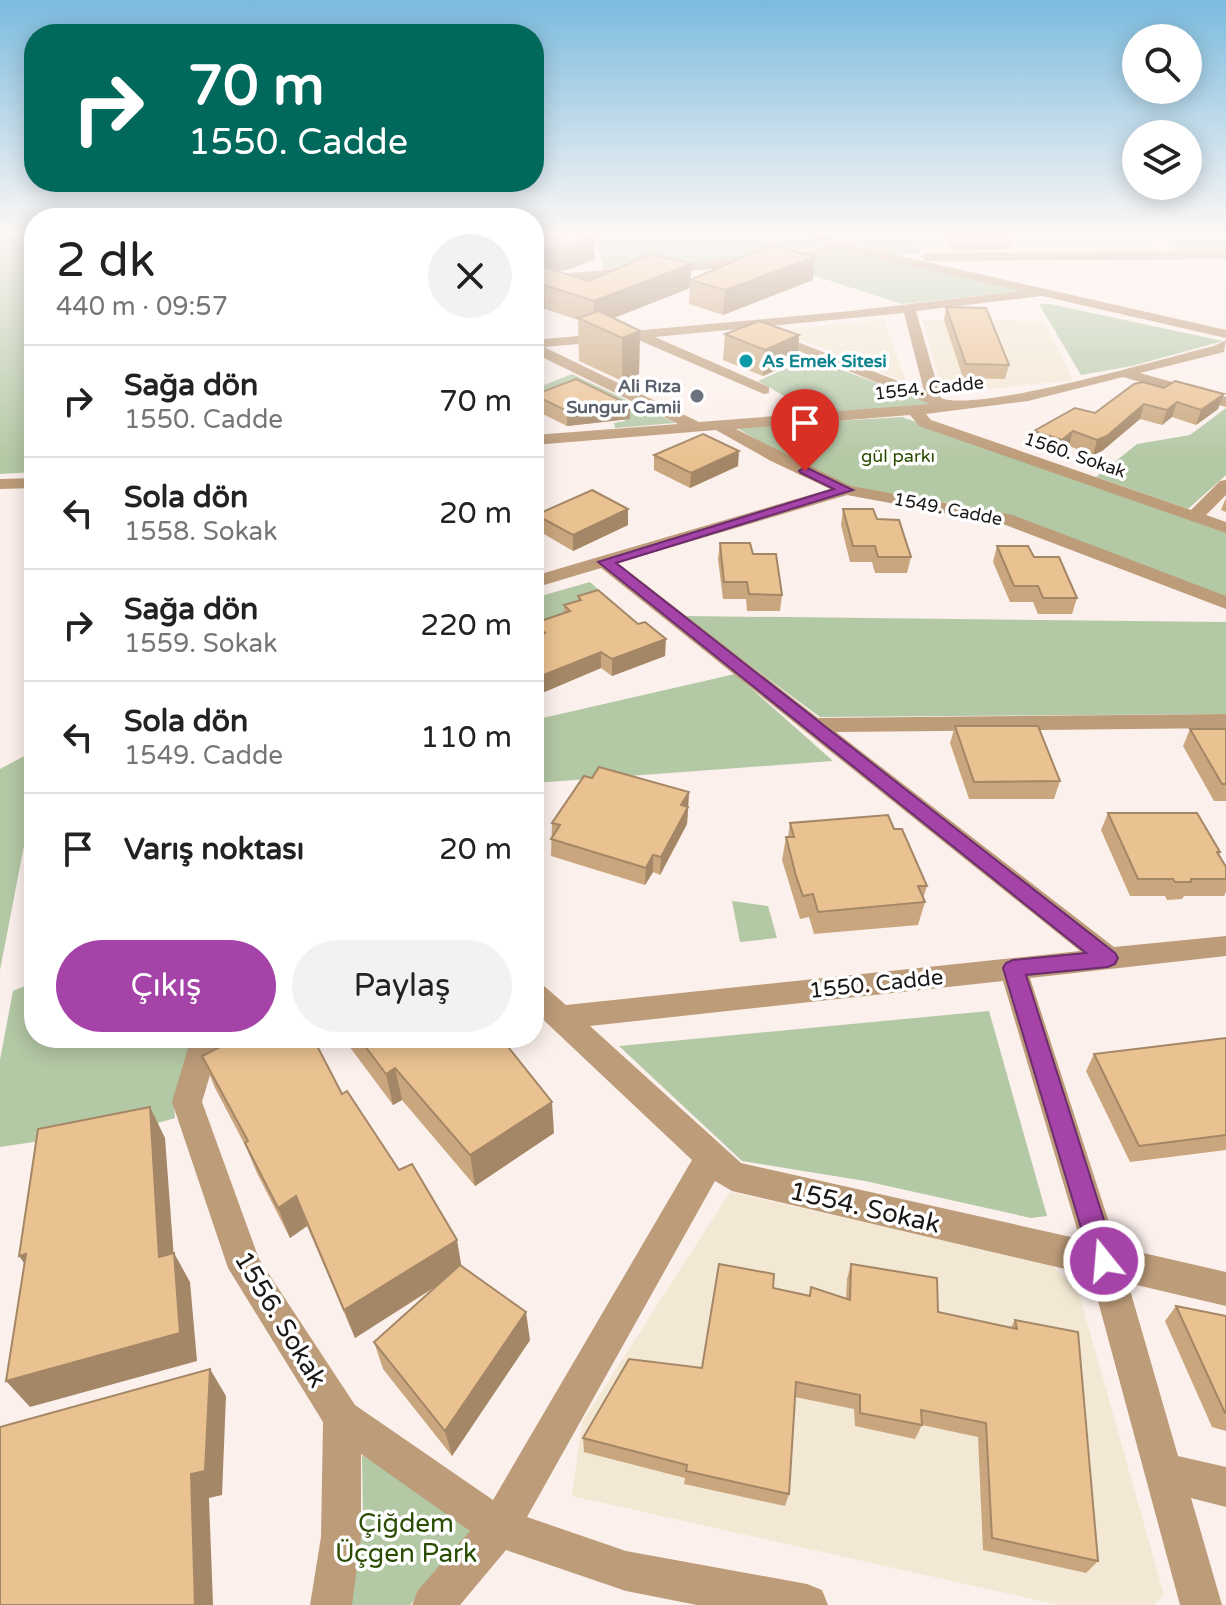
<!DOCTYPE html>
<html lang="tr">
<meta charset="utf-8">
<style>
:root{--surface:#fff;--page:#f2f2f2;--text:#222;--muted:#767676;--line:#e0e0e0;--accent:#a643a9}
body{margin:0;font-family:"Varela Round",sans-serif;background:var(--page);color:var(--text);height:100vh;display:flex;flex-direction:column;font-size:30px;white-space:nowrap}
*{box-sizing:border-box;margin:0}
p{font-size:26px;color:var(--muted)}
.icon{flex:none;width:44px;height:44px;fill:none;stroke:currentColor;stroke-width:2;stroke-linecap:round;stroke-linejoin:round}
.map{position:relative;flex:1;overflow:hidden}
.details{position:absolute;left:24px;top:208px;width:520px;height:840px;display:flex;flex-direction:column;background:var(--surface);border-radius:32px;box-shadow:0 4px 20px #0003}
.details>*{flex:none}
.top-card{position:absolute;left:24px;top:24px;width:520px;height:168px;border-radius:32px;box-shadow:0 4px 20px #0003;background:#00695c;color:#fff;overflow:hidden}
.controls{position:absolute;left:1122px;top:24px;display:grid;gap:16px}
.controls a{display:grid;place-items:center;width:80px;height:80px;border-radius:50%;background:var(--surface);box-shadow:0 4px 20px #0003;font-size:40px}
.pin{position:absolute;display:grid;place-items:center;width:68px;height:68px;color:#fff;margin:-82px -34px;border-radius:50% 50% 50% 0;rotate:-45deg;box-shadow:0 0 8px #0007}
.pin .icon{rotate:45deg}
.me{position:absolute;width:88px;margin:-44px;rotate:343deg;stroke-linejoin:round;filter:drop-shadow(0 0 6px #0008)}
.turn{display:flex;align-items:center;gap:28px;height:168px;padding:0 32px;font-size:36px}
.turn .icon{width:104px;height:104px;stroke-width:2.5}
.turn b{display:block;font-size:56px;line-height:68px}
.round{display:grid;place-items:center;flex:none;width:84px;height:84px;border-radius:42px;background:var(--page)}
.head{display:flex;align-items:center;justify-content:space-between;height:136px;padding:0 32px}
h1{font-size:48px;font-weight:600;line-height:60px}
.cta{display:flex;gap:16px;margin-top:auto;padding:16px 32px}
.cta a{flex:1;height:92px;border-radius:48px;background:var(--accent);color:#fff;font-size:32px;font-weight:600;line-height:92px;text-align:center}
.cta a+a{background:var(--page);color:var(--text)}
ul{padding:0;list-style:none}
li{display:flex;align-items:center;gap:24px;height:112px;padding:0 32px;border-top:2px solid var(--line)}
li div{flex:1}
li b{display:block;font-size:30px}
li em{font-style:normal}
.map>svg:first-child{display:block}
</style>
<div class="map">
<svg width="1226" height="1605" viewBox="0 0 1226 1605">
<rect width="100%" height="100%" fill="#fcf0ec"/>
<g fill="#f3e8d3">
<polygon points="907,234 1146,234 1164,252 920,253"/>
<polygon points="884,320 906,382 776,330"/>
<polygon points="922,320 1044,321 1073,380 943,394"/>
<polygon points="730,1192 1050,1264 1078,1290 1164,1595 1154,1605 1059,1605 572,1496 582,1422"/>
</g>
<g fill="#b3c8a5">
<polygon points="0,234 34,234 34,472 0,474"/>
<polygon points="593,234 809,234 825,246 728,260 604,270"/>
<polygon points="819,234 907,234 920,253 892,255"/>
<polygon points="1156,234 1226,234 1226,252 1175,252"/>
<polygon points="841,249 1022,291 902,304 781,265"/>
<polygon points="1050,304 1223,341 1132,366 1081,375 1039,304"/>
<polygon points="809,358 940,406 815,414 758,381"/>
<polygon points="572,374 675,423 615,428 614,423 625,421 621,413 576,392 534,407 534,389"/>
<polygon points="1226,408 1226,475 1188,509 1096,477 1137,444 1190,435"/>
<polygon points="902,417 1226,531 1226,598 979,508 833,484 735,427"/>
<polygon points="590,582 610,600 534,626 534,598"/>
<polygon points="683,616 1226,622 1226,714 820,717"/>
<polygon points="735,674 833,761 534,783 534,720"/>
<polygon points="34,751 34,794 0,970 0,769"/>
<polygon points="732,901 768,906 777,938 740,942"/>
<polygon points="34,982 34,1038 194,1038 174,1106 175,1118 154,1124 0,1147 0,1060 13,991"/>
<polygon points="989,1011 1047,1216 1031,1218 865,1181 742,1161 619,1046"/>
<polygon points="362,1455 473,1528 410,1605 350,1605 363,1521"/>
</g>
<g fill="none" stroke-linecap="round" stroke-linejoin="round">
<g fill="#bd9c79" fill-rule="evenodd">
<path d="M806,234H822L843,243L1226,330V338L1042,296L916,311L941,398C979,413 1164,358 1214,346L1226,340L1224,352L1140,373L1226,397V407L1123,377L1028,401L926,414L931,420L1191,510L1220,481L1226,480V495L1206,515L1226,522V533L919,426L910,415L736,429L851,486L1013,515L1226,596V609L1003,524L847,495L618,563L818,718L1226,714V728L836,732L1114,947L1226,936V956L1030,978L1117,1247L1226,1272V1306L1128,1283L1178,1456L1226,1467V1507L1191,1498L1222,1605H1180L1091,1275L732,1191L715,1181L527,1517L626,1551L807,1584L822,1590L828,1605H697L626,1591L506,1550L460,1605H412L418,1590L470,1531L361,1454V1537L352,1605H310L321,1537L323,1422L228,1268L172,1102L191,1038H221L202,1102L259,1259L355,1405L493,1500L692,1160L534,1011V983L544,986L566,1005L1080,951L601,568L534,588V576L830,489L771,461L716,430L534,445V435L678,424L534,353V340L851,311L1021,291L839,250L796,262L534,284V276L795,254L828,245ZM904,313L924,391L774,333L762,336L930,404L699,422L544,347L636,339L764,394L769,393V387L655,337ZM1003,981L1080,1239L741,1163L590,1026Z"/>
<polygon points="1226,251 1226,259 926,261 920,257 926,253"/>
<polygon points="34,478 34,488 0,489 0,479"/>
</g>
</g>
<g fill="#c9a67d">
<polygon points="940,234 1010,234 1012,237 1010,249 950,250"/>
<polygon points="534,240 595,259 568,270 558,271 589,281 813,280 723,315 689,304 690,288 613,318 640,331 639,374 622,381 579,361 578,320 545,309"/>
<polygon points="946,307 1009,365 1005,379 963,378 944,320"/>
<polygon points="725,334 799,335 797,361 763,376 723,360"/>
<polygon points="1134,384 1218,409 1196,425 1172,417 1162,425 1140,419 1102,451 1093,455 1069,446 1057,455 1030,446 1034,431 1095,413"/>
<polygon points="534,395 630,419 567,426 535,410"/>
<polygon points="654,455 738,466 690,488 654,470"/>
<polygon points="1226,498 1226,512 1221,510"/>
<polygon points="628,509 628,525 573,551 537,530 536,515"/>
<polygon points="843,509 877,519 911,557 907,573 875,573 872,562 850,562 841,525"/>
<polygon points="720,543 753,554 782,595 780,611 747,611 746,599 723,599 718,559"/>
<polygon points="997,546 1034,557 1077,598 1072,614 1038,614 1033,602 1010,602 993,562"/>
<polygon points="578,596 665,656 612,676 601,668 542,693 534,684 535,623 564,613 564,605 578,601"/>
<polygon points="955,726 1060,781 1054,799 969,799 950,743"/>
<polygon points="1190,729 1226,729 1226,801 1214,801 1183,746"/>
<polygon points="592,778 689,792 687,824 660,875 653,872 645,885 551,856 552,823"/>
<polygon points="1108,813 1220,852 1219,855 1226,867 1226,892 1224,896 1184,896 1182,899 1167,900 1165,896 1130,896 1101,830"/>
<polygon points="790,823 927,886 923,899 925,902 918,925 814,934 809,917 800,919 782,860 786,837 788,837"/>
<polygon points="343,1038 479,1038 554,1133 475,1186 402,1100 393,1105"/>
<polygon points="1226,1038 1226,1150 1130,1162 1086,1071 1094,1054"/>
<polygon points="202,1056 342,1094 462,1266 530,1340 452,1456 383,1369 374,1342 437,1286 355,1338 307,1226 290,1238 257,1173 246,1147 215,1088"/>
<polygon points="851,1264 938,1312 1011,1327 1015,1320 1098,1561 1086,1573 983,1550 978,1437 922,1425 915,1439 855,1426 854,1409 795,1397 789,1494 785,1506 684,1484 685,1478 584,1452 583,1438 702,1368 773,1288 809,1295 811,1287 846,1298 847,1279"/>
<polygon points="1176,1306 1226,1316 1226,1431 1212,1427 1165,1321"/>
</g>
<g fill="#a48766">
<polygon points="595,236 595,259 568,270 534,273 534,250"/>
<polygon points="815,257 813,280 723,315 725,290"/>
<polygon points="692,264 690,288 594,326 594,301"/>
<polygon points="544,285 545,309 534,314 534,289"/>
<polygon points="640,331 639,374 622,381 622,338"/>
<polygon points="799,335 797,361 763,376 765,350"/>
<polygon points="1224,394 1218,409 1196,425 1201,410"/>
<polygon points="1177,402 1172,417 1162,425 1167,410"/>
<polygon points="1144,404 1140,419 1102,451 1093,455 1097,440"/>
<polygon points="630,405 630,419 567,426 567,411"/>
<polygon points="1073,431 1069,446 1057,455 1062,440"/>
<polygon points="739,451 738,466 690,488 691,473"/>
<polygon points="628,509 628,525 573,551 573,535"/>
<polygon points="666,639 665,656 612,676 612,659"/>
<polygon points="601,652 601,668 542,693 541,676"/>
<polygon points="689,792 687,824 660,875 661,857 681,805"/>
<polygon points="653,855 653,872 645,885 646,868"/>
<polygon points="395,1068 402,1100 393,1105 386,1074"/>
<polygon points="552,1102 554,1133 475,1186 470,1155"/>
<polygon points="150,1107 165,1138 176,1286 159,1257"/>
<polygon points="296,1196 307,1226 290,1238 278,1208"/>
<polygon points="457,1240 462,1269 355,1338 344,1310"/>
<polygon points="174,1253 190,1282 197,1361 30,1407 6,1381"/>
<polygon points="26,1254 40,1285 19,1256"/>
<polygon points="526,1312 530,1340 452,1456 445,1431"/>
<polygon points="210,1369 226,1396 222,1495 209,1498 213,1605 195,1605 191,1474"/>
</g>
<g fill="#eac191" stroke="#a48766" stroke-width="2">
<polygon points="548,234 589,234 595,236 567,247 534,250 534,240"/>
<polygon points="950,234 1010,234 1012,237 953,238"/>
<polygon points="772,245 815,257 725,290 690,280"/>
<polygon points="651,254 692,264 594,301 544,285 534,289 534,264 589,281"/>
<polygon points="946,307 986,308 1009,365 966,364"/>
<polygon points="599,311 640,331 622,338 578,318"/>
<polygon points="759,321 799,335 765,350 725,334"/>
<polygon points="576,379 630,405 567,411 534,395"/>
<polygon points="1175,381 1224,394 1201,410 1177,402 1167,410 1144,404 1107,436 1097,440 1073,431 1062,440 1034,431 1075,408 1095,413 1134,384 1143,382 1164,388"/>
<polygon points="703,434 739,451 691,473 654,455"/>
<polygon points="592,490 628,509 573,535 536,515"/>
<polygon points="843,509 873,509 877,519 899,520 911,557 878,557 875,546 853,546"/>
<polygon points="720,543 750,543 753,554 776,554 782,595 749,594 747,582 724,582"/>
<polygon points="997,546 1028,546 1034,557 1059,557 1077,598 1043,598 1038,586 1014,586"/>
<polygon points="598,590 638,624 645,622 666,639 612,659 601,652 541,676 534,668 534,646 539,644 534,639 534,636 545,633 535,623 570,611 564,605 581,600 578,596"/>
<polygon points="955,726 1038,726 1060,781 974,782"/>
<polygon points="1190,729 1226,729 1226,784 1222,784"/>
<polygon points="599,767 689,792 681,805 688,807 661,857 653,855 646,868 551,839 560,825 552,823 584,776 592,778"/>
<polygon points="1108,813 1197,813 1220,852 1217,852 1226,867 1226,879 1191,879 1191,882 1175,882 1173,879 1138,879"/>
<polygon points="888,815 894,829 902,829 927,886 918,886 925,902 818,912 813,894 803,896 796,876 786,837 794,837 790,823"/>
<polygon points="238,1038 313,1038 342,1094 347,1091 399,1170 412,1164 457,1240 344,1310 296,1196 278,1208 245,1143 248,1141 202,1056"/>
<polygon points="359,1038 479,1038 483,1043 490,1038 501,1038 552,1102 470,1155 395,1068 386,1074"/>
<polygon points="1226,1038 1226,1135 1139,1146 1094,1054"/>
<polygon points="150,1107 159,1257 174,1253 180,1333 6,1381 26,1254 19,1256 38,1129"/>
<polygon points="719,1264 774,1274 773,1288 810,1296 811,1287 850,1300 851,1264 937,1278 938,1312 1017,1329 1015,1320 1078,1332 1098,1561 992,1538 986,1423 921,1410 922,1425 860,1413 860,1395 796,1382 789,1494 686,1471 687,1465 583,1438 629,1359 702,1368"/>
<polygon points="460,1265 526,1312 445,1431 374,1342"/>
<polygon points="1176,1306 1226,1316 1226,1413 1225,1413"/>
<polygon points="210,1369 205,1471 191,1474 195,1605 0,1605 0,1427"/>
</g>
<linearGradient id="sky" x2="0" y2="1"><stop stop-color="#7bbbde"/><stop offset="0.51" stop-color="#fef8f6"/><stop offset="1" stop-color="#fef8f6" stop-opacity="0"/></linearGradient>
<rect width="1226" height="459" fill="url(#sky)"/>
<polygon fill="#a643a9" stroke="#6c2c6e" stroke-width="2" points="805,467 853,490 616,563 1115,953 1118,958 1115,964 1108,967 1026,975 1117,1261 1113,1270 1104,1274 1095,1270 1091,1261 1003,968 1006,963 1013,960 1086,953 598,562 834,489 801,473 799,471"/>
<circle fill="#0f9aa8" stroke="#fff" stroke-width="3" cx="746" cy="361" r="8"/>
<circle fill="#6b7280" stroke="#fff" stroke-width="3" cx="697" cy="396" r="8"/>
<g text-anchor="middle" stroke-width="7" stroke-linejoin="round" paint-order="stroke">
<g font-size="18" font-weight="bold" fill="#0d838f" stroke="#fff" text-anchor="start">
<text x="762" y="367">As Emek Sitesi</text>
</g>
<g font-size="18" font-weight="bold" fill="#5b616d" stroke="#fff" text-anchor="end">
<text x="681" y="392">Ali Rıza<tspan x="681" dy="21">Sungur Camii</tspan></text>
</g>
<g font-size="18" fill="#1c1816" stroke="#fff">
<text transform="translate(929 388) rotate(-6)" y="6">1554. Cadde</text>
<text transform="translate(1075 455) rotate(19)" y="6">1560. Sokak</text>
<text transform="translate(948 509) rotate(11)" y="6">1549. Cadde</text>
</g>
<g font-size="18" fill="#294c00" stroke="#fff">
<text x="898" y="462">gül parkı</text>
</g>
<g font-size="22" fill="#1c1816" stroke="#fff">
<text transform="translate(876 983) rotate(-6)" y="8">1550. Cadde</text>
</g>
<g font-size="26" fill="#1c1816" stroke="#fff">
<text transform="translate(865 1207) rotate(13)" y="9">1554. Sokak</text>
<text transform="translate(281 1319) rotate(59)" y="9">1556. Sokak</text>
</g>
<g font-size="26" fill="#294c00" stroke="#fff">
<text x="406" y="1532">Çiğdem<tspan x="406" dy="30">Üçgen Park</tspan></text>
</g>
</g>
</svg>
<div class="controls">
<a><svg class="icon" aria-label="search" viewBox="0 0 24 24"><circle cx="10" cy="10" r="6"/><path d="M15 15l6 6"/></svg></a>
<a><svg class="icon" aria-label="layers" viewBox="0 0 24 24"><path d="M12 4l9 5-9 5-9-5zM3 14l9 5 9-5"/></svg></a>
</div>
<div class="pin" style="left:805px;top:471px;background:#d93025"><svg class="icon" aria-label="arrive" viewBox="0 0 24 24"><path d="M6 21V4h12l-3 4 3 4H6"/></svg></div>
<svg class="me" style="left:1104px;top:1261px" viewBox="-20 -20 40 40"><circle r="17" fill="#a643a9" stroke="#fff" stroke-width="3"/><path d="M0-11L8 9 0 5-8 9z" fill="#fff"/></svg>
<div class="top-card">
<div class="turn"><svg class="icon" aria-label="right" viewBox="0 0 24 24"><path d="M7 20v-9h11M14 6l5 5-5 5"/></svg><div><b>70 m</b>1550. Cadde</div></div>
</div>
<section class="details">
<div class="head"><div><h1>2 dk</h1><p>440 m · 09:57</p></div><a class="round"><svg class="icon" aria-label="close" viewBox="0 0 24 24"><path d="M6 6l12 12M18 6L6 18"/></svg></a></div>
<ul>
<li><svg class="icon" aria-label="right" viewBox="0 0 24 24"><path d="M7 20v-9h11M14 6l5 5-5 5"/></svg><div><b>Sağa dön</b><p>1550. Cadde</p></div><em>70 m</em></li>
<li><svg class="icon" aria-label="left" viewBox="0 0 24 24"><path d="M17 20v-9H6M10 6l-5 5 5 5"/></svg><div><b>Sola dön</b><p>1558. Sokak</p></div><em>20 m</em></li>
<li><svg class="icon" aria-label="right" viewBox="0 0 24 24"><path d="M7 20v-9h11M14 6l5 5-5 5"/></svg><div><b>Sağa dön</b><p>1559. Sokak</p></div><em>220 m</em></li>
<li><svg class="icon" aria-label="left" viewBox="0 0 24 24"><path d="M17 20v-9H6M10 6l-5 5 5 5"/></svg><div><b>Sola dön</b><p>1549. Cadde</p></div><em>110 m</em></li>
<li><svg class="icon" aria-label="arrive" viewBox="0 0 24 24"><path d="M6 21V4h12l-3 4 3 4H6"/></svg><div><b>Varış noktası</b></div><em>20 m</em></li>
</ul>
<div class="cta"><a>Çıkış</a><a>Paylaş</a></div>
</section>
</div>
